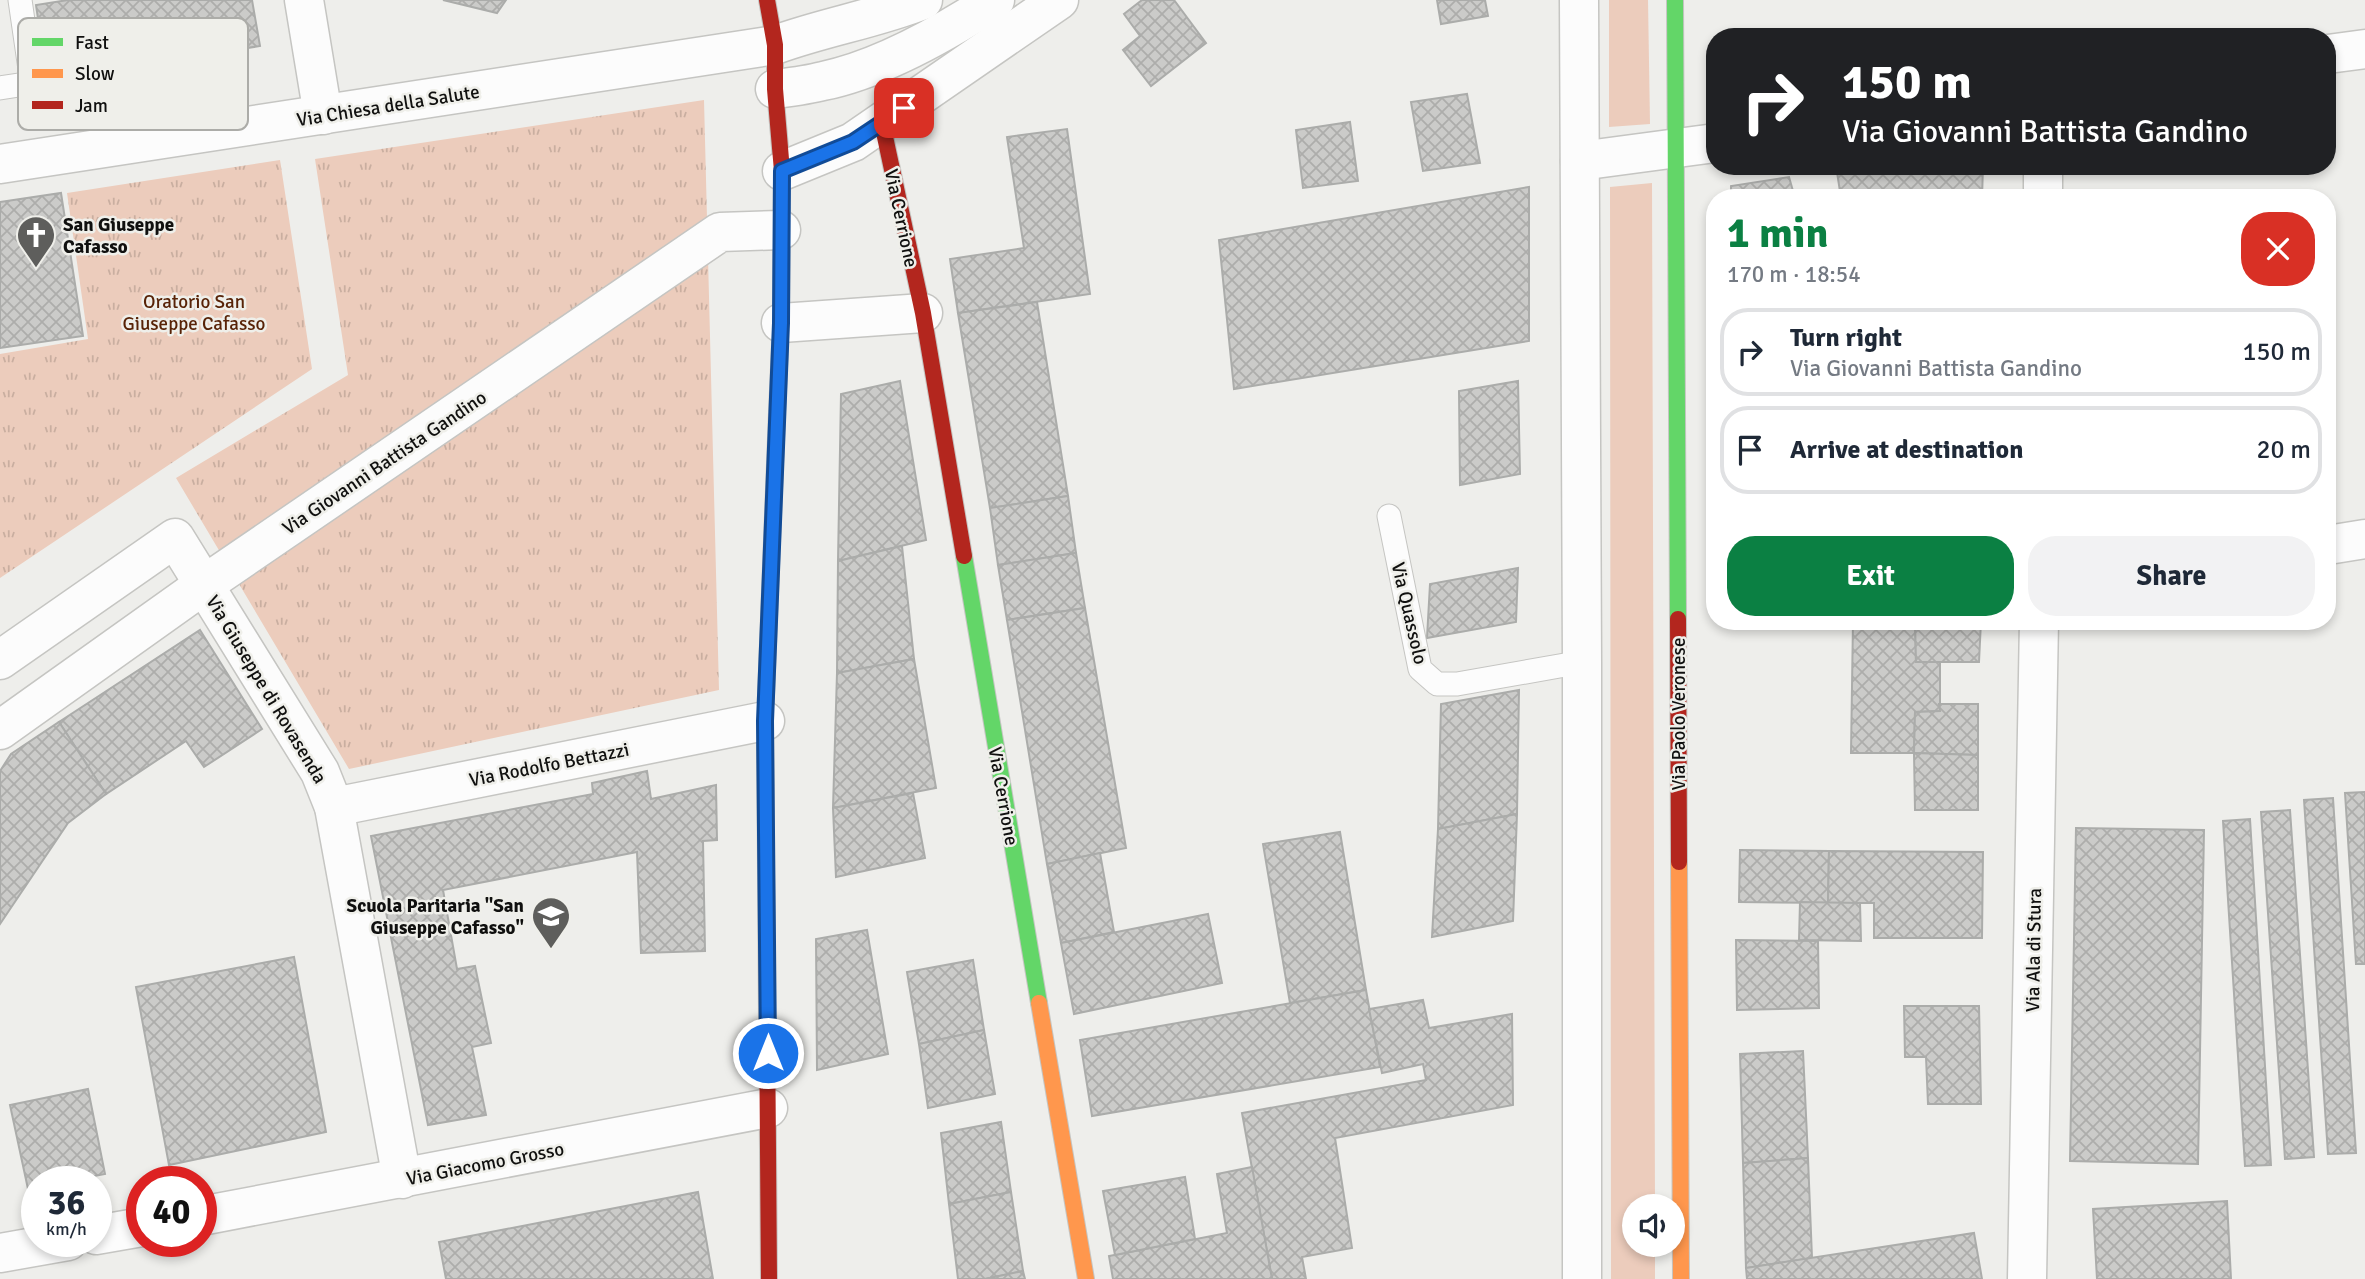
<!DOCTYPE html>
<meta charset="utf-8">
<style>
:root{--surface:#fff;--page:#f2f2f3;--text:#1f2937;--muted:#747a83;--line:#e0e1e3;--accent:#0b8043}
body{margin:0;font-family:Signika,sans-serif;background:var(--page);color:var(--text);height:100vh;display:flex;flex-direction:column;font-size:26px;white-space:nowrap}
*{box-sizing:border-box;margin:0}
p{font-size:23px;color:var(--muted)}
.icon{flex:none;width:38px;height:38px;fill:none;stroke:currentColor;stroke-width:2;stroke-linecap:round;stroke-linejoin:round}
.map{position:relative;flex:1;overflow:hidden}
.details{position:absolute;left:1706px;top:189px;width:630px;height:441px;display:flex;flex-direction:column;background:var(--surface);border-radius:28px;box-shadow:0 4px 10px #0003}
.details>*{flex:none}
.guide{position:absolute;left:1706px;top:28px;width:630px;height:147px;border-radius:28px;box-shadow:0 4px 10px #0003;background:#202124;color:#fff;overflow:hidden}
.fabs{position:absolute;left:1622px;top:1194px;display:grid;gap:14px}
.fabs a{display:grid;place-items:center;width:63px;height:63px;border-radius:50%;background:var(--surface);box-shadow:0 4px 10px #0003;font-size:35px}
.speed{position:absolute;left:21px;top:1166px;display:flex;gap:14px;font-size:35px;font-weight:700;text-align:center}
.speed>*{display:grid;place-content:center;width:91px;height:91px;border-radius:50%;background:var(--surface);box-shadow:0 4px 10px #0003;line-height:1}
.speed small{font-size:18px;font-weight:400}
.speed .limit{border:10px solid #d22;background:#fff;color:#111}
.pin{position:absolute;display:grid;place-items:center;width:60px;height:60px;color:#fff;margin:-30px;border-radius:14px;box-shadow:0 4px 10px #0006}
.me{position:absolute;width:77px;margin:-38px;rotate:0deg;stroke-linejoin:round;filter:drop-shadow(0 0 5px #0008)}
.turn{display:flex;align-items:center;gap:24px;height:147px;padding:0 21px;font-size:32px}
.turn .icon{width:91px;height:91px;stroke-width:2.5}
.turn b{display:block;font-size:49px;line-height:60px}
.round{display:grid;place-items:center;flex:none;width:74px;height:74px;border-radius:28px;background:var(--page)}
.head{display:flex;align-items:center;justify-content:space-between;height:119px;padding:0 21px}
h1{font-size:42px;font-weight:700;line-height:52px;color:var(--accent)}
.action{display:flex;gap:14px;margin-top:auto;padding:14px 21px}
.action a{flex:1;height:80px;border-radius:28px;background:var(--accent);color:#fff;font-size:28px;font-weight:700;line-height:80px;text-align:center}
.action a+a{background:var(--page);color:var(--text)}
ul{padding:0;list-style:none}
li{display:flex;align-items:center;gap:21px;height:88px;margin:0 14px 10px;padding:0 7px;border:4px solid var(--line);border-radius:28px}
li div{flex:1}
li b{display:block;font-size:26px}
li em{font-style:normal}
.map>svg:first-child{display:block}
</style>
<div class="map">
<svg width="2365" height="1279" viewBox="0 0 2365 1279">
<defs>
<pattern id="park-tufts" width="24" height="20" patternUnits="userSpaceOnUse" patternTransform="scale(1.75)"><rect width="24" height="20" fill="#ecccbc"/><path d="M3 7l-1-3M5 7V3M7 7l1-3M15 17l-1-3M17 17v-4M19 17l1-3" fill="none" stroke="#c9aea0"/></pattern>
<pattern id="building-cross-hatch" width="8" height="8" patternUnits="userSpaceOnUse" patternTransform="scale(1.75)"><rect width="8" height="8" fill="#cbcbc9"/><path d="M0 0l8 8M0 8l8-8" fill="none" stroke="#adadab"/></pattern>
</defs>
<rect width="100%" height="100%" fill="#eeeeeb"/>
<g fill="#ecccbc">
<polygon points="1609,0 1648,0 1650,124 1609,127"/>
<polygon points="1652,183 1655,1206 1634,1206 1634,1244 1655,1244 1655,1279 1611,1279 1610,187"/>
</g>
<g fill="url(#park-tufts)">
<polygon points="704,100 719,690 349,769 176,478 348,375 315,159"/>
<polygon points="280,160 312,369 0,578 0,354 88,339 67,193"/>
</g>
<g fill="url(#building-cross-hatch)" stroke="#abacaa" stroke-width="2">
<polygon points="68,0 252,0 260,46 47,79 36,5"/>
<polygon points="443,0 506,0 497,13"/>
<polygon points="1142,0 1174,0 1206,43 1151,86 1123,50 1140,36 1124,14"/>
<polygon points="1437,0 1485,0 1488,16 1441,24"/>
<polygon points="1467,94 1480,163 1423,171 1411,102"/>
<polygon points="1350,122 1358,181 1303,188 1296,130"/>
<polygon points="1067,129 1090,294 958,313 950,259 1024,248 1007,137"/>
<polygon points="1878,166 1983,166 1982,198 1841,198 1837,172"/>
<polygon points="1789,177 1795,198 1731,198 1731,186"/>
<polygon points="1529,187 1529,341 1234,389 1219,240"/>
<polygon points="61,193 83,336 0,348 0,202"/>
<polygon points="1037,302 1068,496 990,508 958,313"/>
<polygon points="900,381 926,540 838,561 841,394"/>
<polygon points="1518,381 1520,474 1460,485 1459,391"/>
<polygon points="1068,496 1076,553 998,565 990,508"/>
<polygon points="902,546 914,659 837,673 838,561"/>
<polygon points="1076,553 1085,608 1007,620 998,565"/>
<polygon points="1518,568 1516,622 1427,638 1430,584"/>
<polygon points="1085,608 1126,848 1047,864 1007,620"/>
<polygon points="1853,621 1915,621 1916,662 1940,662 1940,711 1915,712 1914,753 1851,753"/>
<polygon points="1915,621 1981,621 1979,662 1916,662"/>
<polygon points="200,630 262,729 204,767 186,741 106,794 59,722"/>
<polygon points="914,659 936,788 833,808 837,673"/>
<polygon points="1519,690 1517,814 1438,829 1441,704"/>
<polygon points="1939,704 1978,704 1978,755 1914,753 1915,712 1940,711"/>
<polygon points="59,722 106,794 68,823 0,924 0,771 11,754"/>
<polygon points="1914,753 1978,755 1978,810 1915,810"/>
<polygon points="647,771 651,799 716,785 717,840 703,841 705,951 641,953 637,852 443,890 457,969 475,966 491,1043 472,1047 486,1115 428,1125 371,836 593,794 592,783"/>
<polygon points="2365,792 2365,964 2356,964 2345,793"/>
<polygon points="913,793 925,858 836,877 833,808"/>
<polygon points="2333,798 2356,1153 2328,1154 2304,800"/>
<polygon points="2290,810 2314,1157 2285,1159 2261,812"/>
<polygon points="1517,814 1513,921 1432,937 1438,829"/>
<polygon points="2250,819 2271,1165 2245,1166 2223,821"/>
<polygon points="2076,828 2204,830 2198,1164 2070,1161"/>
<polygon points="1340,832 1366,990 1290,1003 1263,844"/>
<polygon points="1740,850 1829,851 1828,903 1739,902"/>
<polygon points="1829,851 1983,852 1982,938 1874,938 1874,903 1828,903"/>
<polygon points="1100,853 1114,932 1061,943 1047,864"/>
<polygon points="1800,902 1860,903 1861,941 1799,940"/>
<polygon points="1208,914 1222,983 1074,1014 1061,943"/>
<polygon points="867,930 888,1054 817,1070 816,939"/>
<polygon points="1736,940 1818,941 1819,1008 1737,1010"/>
<polygon points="294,957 326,1132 169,1165 136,987"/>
<polygon points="973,960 984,1030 919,1044 907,972"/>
<polygon points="1366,990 1380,1067 1092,1116 1080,1040"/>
<polygon points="1423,1000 1429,1028 1512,1014 1513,1105 1335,1138 1352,1248 1302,1257 1306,1279 1272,1279 1242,1113 1426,1080 1423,1064 1382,1073 1369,1009"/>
<polygon points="1904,1006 1979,1006 1981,1104 1928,1104 1926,1057 1905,1057"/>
<polygon points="984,1030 995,1094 928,1108 919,1044"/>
<polygon points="1803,1051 1808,1158 1743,1163 1740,1054"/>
<polygon points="88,1089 105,1174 68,1181 37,1181 37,1187 28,1189 10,1105"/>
<polygon points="1001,1122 1011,1192 949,1204 941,1133"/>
<polygon points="1808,1158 1812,1258 1746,1268 1743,1163"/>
<polygon points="1252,1167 1272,1279 1113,1279 1109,1256 1227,1233 1217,1174"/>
<polygon points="1185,1177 1195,1239 1115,1255 1103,1191"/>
<polygon points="698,1192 713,1279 446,1279 439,1242"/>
<polygon points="1011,1192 1023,1271 985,1279 958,1279 949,1204"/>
<polygon points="2227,1201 2231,1279 2097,1279 2093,1209"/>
<polygon points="1974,1233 1982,1279 1747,1279 1746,1268"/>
<polygon points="1023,1271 1025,1279 985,1279"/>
</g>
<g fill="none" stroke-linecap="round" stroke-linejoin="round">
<defs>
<g id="lane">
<polyline points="0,88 32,83 20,0"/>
<polyline points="1389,516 1420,669 1437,684 1457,684 1582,662"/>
</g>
<g id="street">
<polyline points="304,0 323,115"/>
<polyline points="1579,0 1582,662 1582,1279"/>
<polyline points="2328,54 2365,49"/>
<path d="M775,89C791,87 808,85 823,81C881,69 946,32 995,0"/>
<polyline points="1580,161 1715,143"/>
<path d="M0,164L775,45C824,27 875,19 923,0"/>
<polyline points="782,171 853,142 1059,0"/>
<polyline points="2043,198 2043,166"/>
<polyline points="781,323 923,313"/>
<polyline points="2328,545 2365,539"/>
<polyline points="0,660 175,538 320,772 334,807 402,1179"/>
<polyline points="0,730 205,584 720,232 781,230"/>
<polyline points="334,807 765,721"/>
<polyline points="201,1216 768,1108"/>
<polyline points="96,1235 142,1227"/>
<polyline points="0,1253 68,1241"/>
<polyline points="2027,1279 2039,621"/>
</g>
<g id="fast">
<polyline points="1675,0 1678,619"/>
<polyline points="964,556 1039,1003"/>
</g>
<g id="slow">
<polyline points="1679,862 1681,1279"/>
<polyline points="1039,1003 1086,1279"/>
<polyline points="767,1020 765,721 777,412"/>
</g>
<g id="jam">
<polyline points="767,0 775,45 775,89 782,171 781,323 777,412"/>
<polyline points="882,123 923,313 964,556"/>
<polyline points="1678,619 1679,862"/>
<polyline points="767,1020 769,1279"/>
</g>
</defs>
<use href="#lane" stroke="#c5c5c2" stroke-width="25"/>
<use href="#street" stroke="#c5c5c2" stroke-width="41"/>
<use href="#fast" stroke="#c5c5c2" stroke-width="18"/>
<use href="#slow" stroke="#c5c5c2" stroke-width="18"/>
<use href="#jam" stroke="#c5c5c2" stroke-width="18"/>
<use href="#lane" stroke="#fcfcfc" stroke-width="23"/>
<use href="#street" stroke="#fcfcfc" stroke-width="38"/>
<use href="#fast" stroke="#63d668" stroke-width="16"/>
<use href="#slow" stroke="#ff974d" stroke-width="16"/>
<use href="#jam" stroke="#b3261e" stroke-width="16"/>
</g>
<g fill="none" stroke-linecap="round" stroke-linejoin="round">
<defs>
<polyline id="route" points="768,1053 765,721 781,323 782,171 853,142 904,108"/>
</defs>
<use href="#route" stroke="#114b97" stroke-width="18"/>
<use href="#route" stroke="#1a73e8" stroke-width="12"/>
</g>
<defs>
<symbol id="church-pin" viewBox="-11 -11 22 30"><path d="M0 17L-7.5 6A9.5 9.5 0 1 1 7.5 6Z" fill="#5e5e5c" stroke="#efefea"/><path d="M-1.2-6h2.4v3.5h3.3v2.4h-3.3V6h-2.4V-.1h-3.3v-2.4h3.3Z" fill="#fff"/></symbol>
<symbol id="school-pin" viewBox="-11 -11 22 30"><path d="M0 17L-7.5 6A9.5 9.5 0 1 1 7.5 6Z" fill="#5e5e5c" stroke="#efefea"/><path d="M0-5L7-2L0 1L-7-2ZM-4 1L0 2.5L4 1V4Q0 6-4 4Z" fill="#fff"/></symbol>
</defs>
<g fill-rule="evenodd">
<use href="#church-pin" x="14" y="213" width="44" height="60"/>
<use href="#school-pin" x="529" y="894" width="44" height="60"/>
</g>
<g text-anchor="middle" stroke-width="5" stroke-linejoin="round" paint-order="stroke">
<g font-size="19" fill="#10100f" stroke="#efefea">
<text transform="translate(388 105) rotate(-9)" y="7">Via Chiesa della Salute</text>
<text transform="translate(902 218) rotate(78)" y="7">Via Cerrione</text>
<text transform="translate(384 462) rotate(-34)" y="7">Via Giovanni Battista Gandino</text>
<text transform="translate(1410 613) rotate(77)" y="7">Via Quassolo</text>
<text transform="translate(267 689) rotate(59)" y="7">Via Giuseppe di Rovasenda</text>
<text transform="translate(1678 714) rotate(-90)" y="7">Via Paolo Veronese</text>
<text transform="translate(549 764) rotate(-11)" y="7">Via Rodolfo Bettazzi</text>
<text transform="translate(1004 796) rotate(80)" y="7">Via Cerrione</text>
<text transform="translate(2033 950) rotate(-89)" y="7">Via Ala di Stura</text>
<text transform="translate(485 1163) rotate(-11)" y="7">Via Giacomo Grosso</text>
</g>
<g font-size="19" font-weight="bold" fill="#10100f" stroke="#efefea" text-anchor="start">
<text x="63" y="231">San Giuseppe<tspan x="63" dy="22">Cafasso</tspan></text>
<text x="524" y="912" text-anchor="end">Scuola Paritaria "San<tspan x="524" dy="22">Giuseppe Cafasso"</tspan></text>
</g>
<g font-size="19" fill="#582307" stroke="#efefea">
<text x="194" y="308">Oratorio San<tspan x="194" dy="22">Giuseppe Cafasso</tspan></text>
</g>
</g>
<rect x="18" y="18" width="230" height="112" rx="10" fill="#efefea" stroke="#acaca8" stroke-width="2"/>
<rect x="32" y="38" width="31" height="8" fill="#63d668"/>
<rect x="32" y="69" width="31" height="9" fill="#ff974d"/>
<rect x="32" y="101" width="31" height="8" fill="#b3261e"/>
<g font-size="19" fill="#10100f">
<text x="75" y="49">Fast</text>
<text x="75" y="80">Slow</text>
<text x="75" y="112">Jam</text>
</g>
</svg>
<div class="fabs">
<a><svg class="icon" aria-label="sound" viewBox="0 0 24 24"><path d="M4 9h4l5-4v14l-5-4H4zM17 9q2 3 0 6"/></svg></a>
</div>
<div class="speed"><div>36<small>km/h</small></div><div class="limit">40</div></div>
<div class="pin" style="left:904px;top:108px;background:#d93025"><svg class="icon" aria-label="arrive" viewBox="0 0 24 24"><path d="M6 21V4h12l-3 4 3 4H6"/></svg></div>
<svg class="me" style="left:768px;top:1053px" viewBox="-20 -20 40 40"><circle r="17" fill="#1a73e8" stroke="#fff" stroke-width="3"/><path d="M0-11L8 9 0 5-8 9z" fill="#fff"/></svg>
<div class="guide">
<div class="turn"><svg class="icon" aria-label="right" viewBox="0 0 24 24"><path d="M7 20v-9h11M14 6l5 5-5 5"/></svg><div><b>150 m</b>Via Giovanni Battista Gandino</div></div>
</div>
<section class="details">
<div class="head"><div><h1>1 min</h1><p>170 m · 18:54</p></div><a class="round" style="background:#d93025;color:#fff"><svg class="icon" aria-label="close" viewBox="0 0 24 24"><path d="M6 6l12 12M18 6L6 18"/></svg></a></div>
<ul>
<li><svg class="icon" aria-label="right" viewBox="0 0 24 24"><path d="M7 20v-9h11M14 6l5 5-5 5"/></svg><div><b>Turn right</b><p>Via Giovanni Battista Gandino</p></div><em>150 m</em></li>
<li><svg class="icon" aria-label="arrive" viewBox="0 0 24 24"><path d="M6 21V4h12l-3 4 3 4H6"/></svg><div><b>Arrive at destination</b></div><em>20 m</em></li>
</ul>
<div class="action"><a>Exit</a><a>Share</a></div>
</section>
</div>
